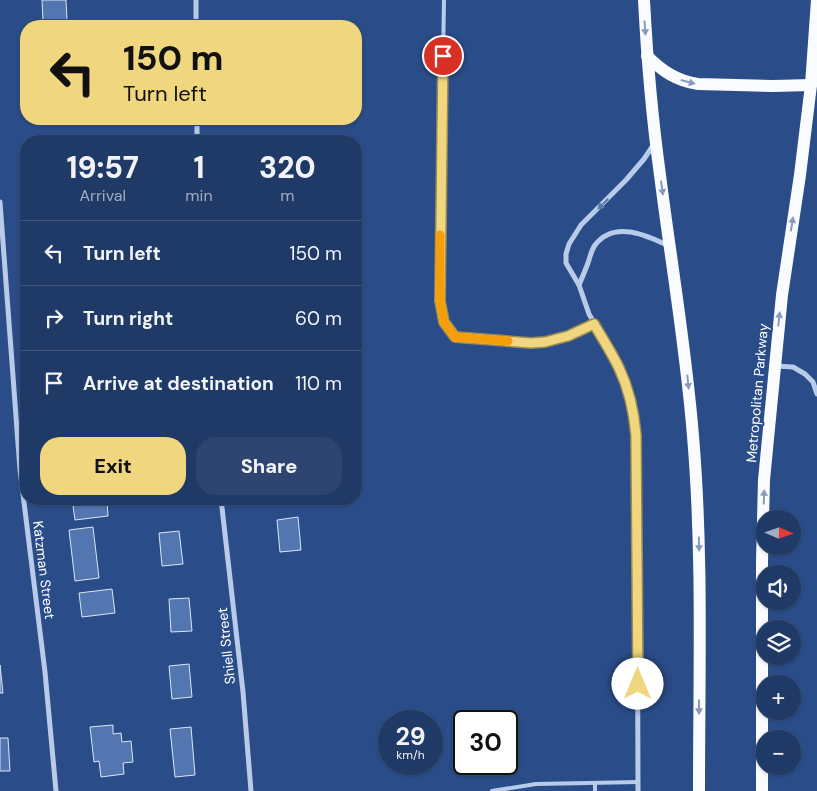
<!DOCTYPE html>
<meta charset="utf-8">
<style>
:root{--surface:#203a67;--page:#2d4570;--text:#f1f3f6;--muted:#a2adc0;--line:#3d547b;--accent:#efd67f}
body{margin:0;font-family:"DM Sans",sans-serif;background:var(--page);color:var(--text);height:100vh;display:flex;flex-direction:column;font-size:19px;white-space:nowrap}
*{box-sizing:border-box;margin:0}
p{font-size:16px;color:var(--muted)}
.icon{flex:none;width:28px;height:28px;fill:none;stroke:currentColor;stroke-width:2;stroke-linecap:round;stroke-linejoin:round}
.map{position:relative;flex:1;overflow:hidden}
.details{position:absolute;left:20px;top:135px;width:342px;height:370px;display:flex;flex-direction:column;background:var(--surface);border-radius:20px;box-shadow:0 1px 4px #0004,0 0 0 1px var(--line)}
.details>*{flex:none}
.top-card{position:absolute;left:20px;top:20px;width:342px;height:105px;border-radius:20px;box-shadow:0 1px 4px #0004,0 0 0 1px var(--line);background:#efd67f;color:#111;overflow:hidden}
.needle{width:32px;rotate:92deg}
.buttons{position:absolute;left:756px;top:510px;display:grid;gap:10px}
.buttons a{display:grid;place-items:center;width:45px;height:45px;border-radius:50%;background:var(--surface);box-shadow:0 1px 4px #0004,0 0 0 1px var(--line);font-size:25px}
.speed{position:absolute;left:378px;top:710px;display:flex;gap:10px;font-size:25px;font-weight:700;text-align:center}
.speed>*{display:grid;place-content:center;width:65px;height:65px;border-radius:50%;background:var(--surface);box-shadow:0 1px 4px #0004,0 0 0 1px var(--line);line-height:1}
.speed small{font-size:12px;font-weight:400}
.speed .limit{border:2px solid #111;border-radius:8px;background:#fff;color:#111}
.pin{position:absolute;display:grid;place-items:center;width:42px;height:42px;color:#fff;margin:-21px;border:2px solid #fff;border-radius:50%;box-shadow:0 1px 5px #0007}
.me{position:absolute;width:55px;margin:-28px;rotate:0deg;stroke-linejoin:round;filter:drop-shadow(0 0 4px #0008)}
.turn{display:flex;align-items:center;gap:18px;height:105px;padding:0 20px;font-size:22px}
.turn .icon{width:65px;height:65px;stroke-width:2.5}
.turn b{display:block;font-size:35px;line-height:42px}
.eta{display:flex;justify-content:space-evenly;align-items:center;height:85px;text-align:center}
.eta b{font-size:30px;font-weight:800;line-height:35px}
.button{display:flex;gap:10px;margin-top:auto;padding:10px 20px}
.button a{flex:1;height:58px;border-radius:20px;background:var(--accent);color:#111;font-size:20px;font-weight:800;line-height:58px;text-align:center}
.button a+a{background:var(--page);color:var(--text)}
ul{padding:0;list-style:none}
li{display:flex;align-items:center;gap:15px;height:65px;padding:0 20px;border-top:1px solid var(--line)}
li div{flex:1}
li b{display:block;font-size:19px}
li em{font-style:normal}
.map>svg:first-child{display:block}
</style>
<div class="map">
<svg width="817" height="791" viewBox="0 0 817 791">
<rect width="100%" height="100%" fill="#2a4d89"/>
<g fill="#5376b0" stroke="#dbe6f7">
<polygon points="42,0 66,0 67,20 43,21"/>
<polygon points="72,499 107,499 108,516 75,520"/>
<polygon points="298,517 301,550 280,552 277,520"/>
<polygon points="93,527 99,578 75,581 69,530"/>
<polygon points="179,531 183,564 162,566 159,533"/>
<polygon points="112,589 115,613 82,617 79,593"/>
<polygon points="189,598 192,631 171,632 169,599"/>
<polygon points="189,664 192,697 172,699 169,666"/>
<polygon points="0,665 3,693 0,693"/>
<polygon points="113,725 113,734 121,733 122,742 131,741 133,762 123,763 124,774 101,777 99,761 94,762 90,727"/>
<polygon points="191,727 195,775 175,777 170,729"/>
<polygon points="0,738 8,738 10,771 0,771"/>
</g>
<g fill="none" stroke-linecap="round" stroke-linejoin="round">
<g stroke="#b8cbe9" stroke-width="4">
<polyline points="444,0 439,301 444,322 455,337 531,343 545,342 558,340 594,324"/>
<polyline points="492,791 536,784 638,782"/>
<polyline points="595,791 595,783"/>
</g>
<g stroke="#b8cbe9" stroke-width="5">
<polyline points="196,26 196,0"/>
<polyline points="197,119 197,141"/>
<polyline points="0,202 20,470 45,672 56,791"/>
<path d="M579,285C582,278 585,271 588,263C590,257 591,251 595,245C614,220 646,235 669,246"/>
<polyline points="776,366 793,367 805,374 813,382 817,394"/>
<polyline points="221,499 243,692 251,791"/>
<polyline points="638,791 637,450 634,418 625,384 612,354 589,314 579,285 566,263 566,254 569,244 581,225 626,180 644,159 654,144"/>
</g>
<g stroke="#fafbfe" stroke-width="12">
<path d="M644,0C647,58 652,117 660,175C671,262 686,348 693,436C703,554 699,673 699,791"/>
<path d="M647,56C662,71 677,81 698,84L773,86L811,85"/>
<polyline points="762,791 762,561 764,480 782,295 800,175 811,85 817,0"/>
</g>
</g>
<defs><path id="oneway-solid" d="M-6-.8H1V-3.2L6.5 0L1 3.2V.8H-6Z" transform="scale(1.25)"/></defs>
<g fill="#889bbe">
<use href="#oneway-solid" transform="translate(645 28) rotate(86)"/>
<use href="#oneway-solid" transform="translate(688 82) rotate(15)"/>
<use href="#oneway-solid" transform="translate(662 188) rotate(82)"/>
<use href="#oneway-solid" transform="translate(792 224) rotate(-81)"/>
<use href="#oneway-solid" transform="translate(779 319) rotate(-84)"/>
<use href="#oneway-solid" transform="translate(688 382) rotate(84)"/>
<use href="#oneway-solid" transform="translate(764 497) rotate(-88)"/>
<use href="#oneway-solid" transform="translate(699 544) rotate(89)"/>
<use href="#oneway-solid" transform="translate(699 707) rotate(90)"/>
</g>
<use fill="#5c79ab" href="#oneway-solid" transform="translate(603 204) rotate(135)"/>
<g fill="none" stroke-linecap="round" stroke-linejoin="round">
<defs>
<path id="route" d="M443,56L440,301L444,322L455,337L531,343L545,342L568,336L594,324C602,338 612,353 619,368C629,389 634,412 636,435L638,684"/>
</defs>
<use href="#route" stroke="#9b8b53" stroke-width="12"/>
<use href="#route" stroke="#efd67f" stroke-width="9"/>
<polyline stroke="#f59e0b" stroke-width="9" points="440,235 440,301 444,322 455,337 508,341"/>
</g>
<g text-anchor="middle" stroke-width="4" stroke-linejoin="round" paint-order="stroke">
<g font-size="14" fill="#fff" stroke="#2a4d89">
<text transform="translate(757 393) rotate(-85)" y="5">Metropolitan Parkway</text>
<text transform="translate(44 570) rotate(83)" y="5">Katzman Street</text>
<text transform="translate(226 646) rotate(-96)" y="5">Shiell Street</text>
</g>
</g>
</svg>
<div class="buttons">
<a><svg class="needle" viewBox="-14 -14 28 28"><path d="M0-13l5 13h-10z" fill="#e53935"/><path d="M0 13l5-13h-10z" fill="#a2adc0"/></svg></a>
<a><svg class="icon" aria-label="sound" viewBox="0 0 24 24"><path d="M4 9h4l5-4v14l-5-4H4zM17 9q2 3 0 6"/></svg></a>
<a><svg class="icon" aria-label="layers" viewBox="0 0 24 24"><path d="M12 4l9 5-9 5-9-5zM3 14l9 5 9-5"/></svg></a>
<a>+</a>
<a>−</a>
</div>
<div class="speed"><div>29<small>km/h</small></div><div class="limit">30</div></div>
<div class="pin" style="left:443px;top:56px;background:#d93025"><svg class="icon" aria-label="arrive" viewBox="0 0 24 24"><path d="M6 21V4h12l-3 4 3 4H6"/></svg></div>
<svg class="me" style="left:638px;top:684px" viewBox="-20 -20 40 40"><circle r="19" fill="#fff"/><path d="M0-13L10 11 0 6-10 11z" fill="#efd67f"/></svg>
<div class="top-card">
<div class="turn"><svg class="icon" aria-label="left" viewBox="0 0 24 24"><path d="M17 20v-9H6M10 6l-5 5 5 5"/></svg><div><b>150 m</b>Turn left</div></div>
</div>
<section class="details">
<div class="eta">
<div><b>19:57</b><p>Arrival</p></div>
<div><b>1</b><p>min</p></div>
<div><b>320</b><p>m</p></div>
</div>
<ul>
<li><svg class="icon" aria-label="left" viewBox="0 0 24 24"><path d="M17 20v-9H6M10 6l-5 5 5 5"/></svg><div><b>Turn left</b></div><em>150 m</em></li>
<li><svg class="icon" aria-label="right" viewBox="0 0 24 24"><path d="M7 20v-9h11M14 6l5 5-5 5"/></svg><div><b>Turn right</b></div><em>60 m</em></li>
<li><svg class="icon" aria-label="arrive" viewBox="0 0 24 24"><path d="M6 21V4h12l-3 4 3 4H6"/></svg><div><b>Arrive at destination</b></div><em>110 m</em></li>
</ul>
<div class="button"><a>Exit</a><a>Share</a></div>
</section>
</div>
